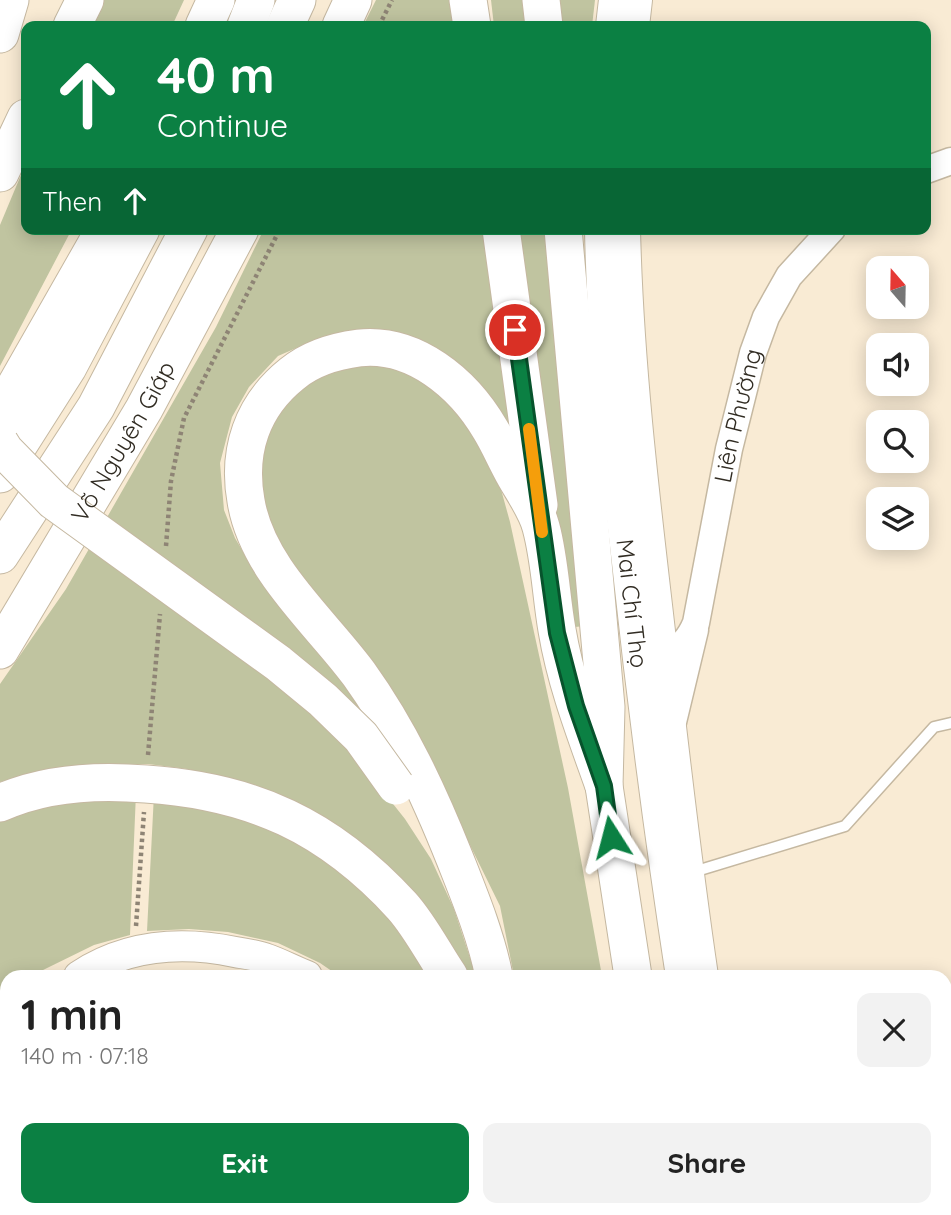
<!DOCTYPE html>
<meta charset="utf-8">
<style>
:root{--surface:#fff;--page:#f2f2f2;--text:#222;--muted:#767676;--accent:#0b8043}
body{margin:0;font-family:Quicksand,sans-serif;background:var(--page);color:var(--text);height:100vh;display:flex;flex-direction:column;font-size:26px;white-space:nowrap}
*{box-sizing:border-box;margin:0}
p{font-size:23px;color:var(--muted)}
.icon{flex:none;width:38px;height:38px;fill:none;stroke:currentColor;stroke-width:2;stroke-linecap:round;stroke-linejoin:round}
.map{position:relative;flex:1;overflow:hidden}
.sheet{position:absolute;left:0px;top:970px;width:952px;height:247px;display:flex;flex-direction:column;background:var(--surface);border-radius:21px 21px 0 0;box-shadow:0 4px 18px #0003}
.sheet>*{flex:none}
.top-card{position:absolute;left:21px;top:21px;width:910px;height:214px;border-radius:14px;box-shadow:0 4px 18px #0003;background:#0b8043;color:#fff;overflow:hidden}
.needle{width:46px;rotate:340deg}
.buttons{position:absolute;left:866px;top:256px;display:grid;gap:14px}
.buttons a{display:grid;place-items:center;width:63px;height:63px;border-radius:14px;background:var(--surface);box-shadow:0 4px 18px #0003;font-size:35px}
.pin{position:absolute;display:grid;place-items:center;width:60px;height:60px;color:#fff;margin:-30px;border:4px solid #fff;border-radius:50%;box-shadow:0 2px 7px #0007}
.me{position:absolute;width:77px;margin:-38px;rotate:351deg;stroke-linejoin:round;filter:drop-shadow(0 0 5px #0008)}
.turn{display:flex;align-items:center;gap:24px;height:147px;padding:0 21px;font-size:32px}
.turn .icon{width:91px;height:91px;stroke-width:2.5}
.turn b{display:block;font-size:49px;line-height:60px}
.then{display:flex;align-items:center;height:66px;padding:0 21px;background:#0003;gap:14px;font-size:26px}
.round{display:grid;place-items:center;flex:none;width:74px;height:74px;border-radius:14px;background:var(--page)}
.head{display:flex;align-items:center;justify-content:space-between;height:119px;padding:0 21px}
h1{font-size:42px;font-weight:700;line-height:52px}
.button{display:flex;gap:14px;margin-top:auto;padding:14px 21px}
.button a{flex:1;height:80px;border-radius:14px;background:var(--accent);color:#fff;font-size:28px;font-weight:700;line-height:80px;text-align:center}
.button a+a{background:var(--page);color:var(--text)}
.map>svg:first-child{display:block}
</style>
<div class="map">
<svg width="951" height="1215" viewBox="0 0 951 1215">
<rect width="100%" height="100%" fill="#f9ebd4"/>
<g fill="#c0c4a0">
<polygon points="103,0 184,0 172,26 91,26"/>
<polygon points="376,0 449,0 453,26 363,26"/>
<polygon points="491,0 522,0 525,26 494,26"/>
<polygon points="557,0 595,0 592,26 559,26"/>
<polygon points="26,163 26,229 72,229 0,366 0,225"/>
<polygon points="264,229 483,229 513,434 482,398 317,339 278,356 249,387 232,417 220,463 224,510 235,538 249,562 344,668 369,703 378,785 405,819 431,859 454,909 476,976 463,976 242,782 187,769 148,764 97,764 42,770 0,782 0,684 66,589 216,327"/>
<polygon points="517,229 544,229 585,626 575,627 530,348"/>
<polygon points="391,363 445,394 494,464 510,522 568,788 602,976 514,976 500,906 434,772 277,555 251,481 276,401 335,365"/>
<polygon points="136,793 130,935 94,945 41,971 35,976 7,976 7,1004 0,1011 0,814 17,807"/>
<polygon points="154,794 265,819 367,888 433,976 339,976 320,963 278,943 228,932 189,929 147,931"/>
<polygon points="555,1209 644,1209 645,1215 556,1215"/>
</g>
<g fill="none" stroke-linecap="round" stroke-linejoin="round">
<defs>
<g id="service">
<polyline points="690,873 845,826 934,727 951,723"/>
<polyline points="0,1168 7,1160"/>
</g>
<g id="tertiary">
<polyline points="926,170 951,161"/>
<path id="s1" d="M663,655C680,649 689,640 696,623L729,449L753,353L766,317L789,276L832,229"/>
<polyline points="673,722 695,630"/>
</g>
<g id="secondary">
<polyline points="611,26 614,0"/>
<polyline points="634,26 637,0"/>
<path id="s2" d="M600,229C602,341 614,451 627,562C642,700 660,839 681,976"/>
<path d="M625,229C628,358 643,486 658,614C672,735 685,856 703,976"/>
<path d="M79,976C126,945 181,941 235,952C246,954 257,955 267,959C281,964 294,971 307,976"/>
<polyline points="0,1046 7,1039"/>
<polyline points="446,1209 447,1215"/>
<polyline points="720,1209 721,1215"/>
<polyline points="742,1209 743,1215"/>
</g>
<g id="trunk">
<polyline points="468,0 472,26"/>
<polyline points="541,0 544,26"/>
<polyline points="72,26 85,0"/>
<polyline points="204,26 216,0"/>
<polyline points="246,26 256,0"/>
<polyline points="285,26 297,0"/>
<polyline points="341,26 353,0"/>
<polyline points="0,34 10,0"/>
<polyline points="0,173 26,118"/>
<polyline points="501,229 539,505"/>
<polyline points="563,229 606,707 604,786 633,976"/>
<polyline points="0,413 105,229"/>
<polyline points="0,474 68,367 141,229"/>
<polyline points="0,555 96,407 189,229"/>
<path id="s3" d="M0,650L144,409L240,229"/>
<path d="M0,803C44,783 98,780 146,784C252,791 329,826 402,906C420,926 434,954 449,976"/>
<path d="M494,976C486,936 470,897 455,859C429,794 400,731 359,674C320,621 257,569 246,501C237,451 252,406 292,374C310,359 336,351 359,348C414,342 463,383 490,429C498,442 504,456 511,469C520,487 536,507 541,527C550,560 551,596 557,630C566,684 586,735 604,786"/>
<polyline points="528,1209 528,1215"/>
<polyline points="668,1209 669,1215"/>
</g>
</defs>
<use href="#service" stroke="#c5b8a1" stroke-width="13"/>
<use href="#tertiary" stroke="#c5b8a1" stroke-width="29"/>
<use href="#secondary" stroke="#c5b8a1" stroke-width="32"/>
<use href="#trunk" stroke="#c5b8a1" stroke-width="39"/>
<g stroke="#8e8475" stroke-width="4.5" stroke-dasharray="3.5 3.5" stroke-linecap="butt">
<polyline points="379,26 392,0"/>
<polyline points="166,546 171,481 184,418 280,229"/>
<polyline points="148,755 160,614"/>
<polyline points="136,926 144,812"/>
</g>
<use href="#service" stroke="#fff" stroke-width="10"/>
<use href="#tertiary" stroke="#fff" stroke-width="26"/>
<use href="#secondary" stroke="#fff" stroke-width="30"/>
<use href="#trunk" stroke="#fff" stroke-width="37"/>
<defs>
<polyline id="trunk-bridge" points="0,443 5,451 54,501 278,663 323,700 361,737 396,786"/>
</defs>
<use href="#trunk-bridge" stroke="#c5b8a1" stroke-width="39" stroke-linecap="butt"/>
<use href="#trunk-bridge" stroke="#fff" stroke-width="37"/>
</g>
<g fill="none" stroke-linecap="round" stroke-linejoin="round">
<defs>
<polyline id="route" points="515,330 557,633 576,706 604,786 611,837"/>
</defs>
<use href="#route" stroke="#07532c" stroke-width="18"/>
<use href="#route" stroke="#0b8043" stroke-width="12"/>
<polyline stroke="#f59e0b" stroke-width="12" points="529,429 542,532"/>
</g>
<g text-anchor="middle" stroke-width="5" stroke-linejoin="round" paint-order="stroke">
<g font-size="24" fill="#312c23" stroke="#f9ebd4">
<text dy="8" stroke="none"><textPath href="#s1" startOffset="259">Liên Phường</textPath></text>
<text dy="8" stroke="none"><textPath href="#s3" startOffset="242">Võ Nguyên Giáp</textPath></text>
<text dy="8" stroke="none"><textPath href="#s2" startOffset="376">Mai Chí Thọ</textPath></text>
</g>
</g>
</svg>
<div class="buttons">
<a><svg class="needle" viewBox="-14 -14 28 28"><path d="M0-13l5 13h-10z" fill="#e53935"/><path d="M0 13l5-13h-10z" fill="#767676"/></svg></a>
<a><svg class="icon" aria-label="sound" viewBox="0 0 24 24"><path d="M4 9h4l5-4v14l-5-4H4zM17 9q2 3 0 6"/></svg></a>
<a><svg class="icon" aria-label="search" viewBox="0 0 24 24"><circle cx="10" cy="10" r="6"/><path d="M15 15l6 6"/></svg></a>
<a><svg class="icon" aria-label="layers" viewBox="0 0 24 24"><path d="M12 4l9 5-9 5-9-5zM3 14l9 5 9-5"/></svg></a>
</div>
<div class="pin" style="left:515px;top:330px;background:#d93025"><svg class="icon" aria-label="arrive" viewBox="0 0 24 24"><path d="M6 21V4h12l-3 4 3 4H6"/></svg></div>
<svg class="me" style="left:611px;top:837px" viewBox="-20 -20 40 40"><path d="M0-17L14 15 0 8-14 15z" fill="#0b8043" stroke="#fff" stroke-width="4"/></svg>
<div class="top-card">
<div class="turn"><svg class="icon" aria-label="ahead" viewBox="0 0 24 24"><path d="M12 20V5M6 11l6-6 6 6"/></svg><div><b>40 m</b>Continue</div></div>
<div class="then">Then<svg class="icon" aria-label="ahead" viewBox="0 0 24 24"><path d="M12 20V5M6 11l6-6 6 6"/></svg></div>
</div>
<section class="sheet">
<div class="head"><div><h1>1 min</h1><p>140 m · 07:18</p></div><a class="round"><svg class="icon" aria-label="close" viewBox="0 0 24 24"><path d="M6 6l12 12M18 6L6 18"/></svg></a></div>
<div class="button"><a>Exit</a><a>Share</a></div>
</section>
</div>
